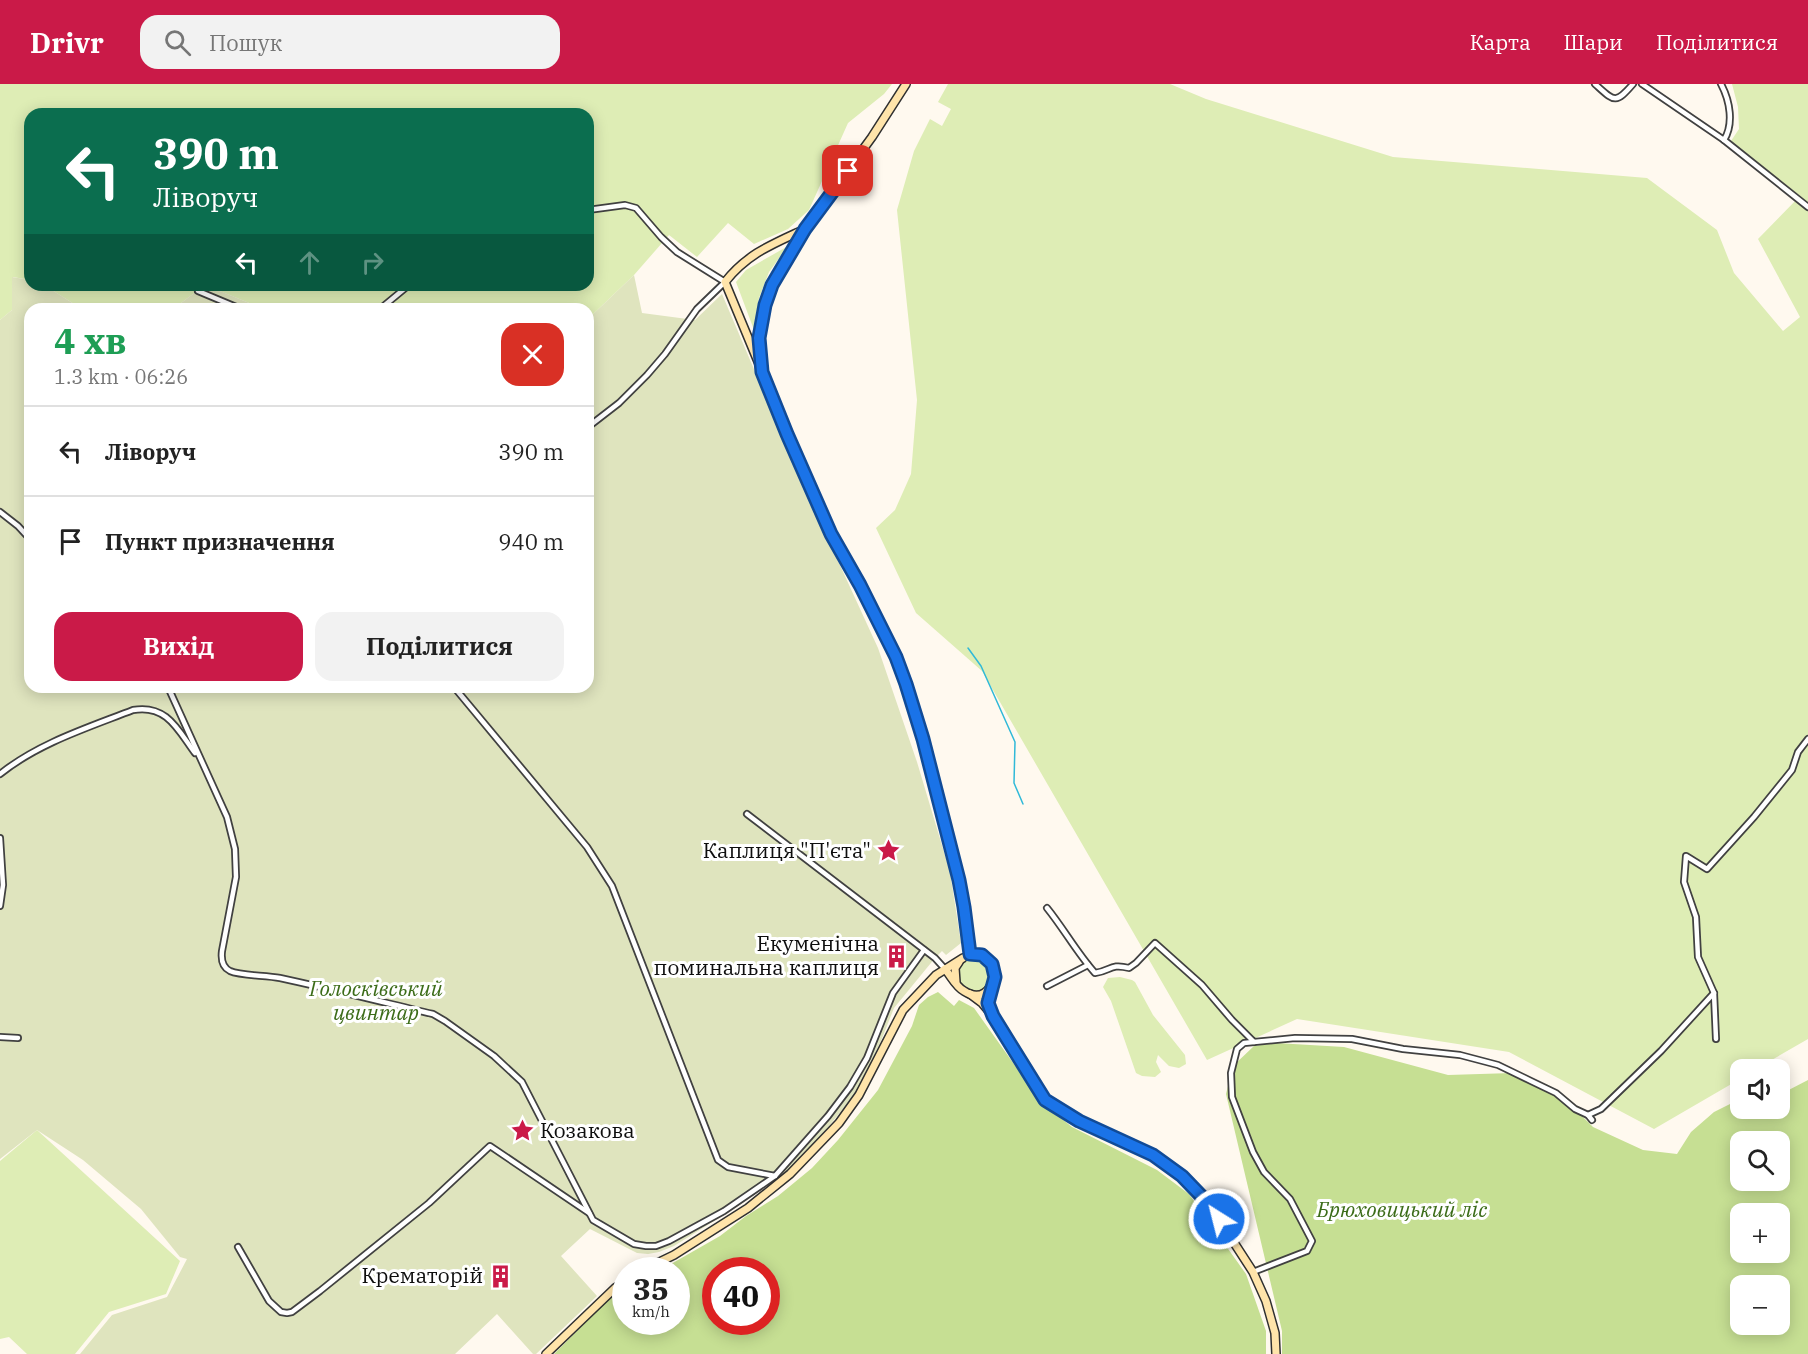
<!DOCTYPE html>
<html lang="uk">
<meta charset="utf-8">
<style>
:root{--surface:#fff;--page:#f2f2f2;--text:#222;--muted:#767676;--line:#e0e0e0;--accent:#ca1a48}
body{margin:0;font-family:"IBM Plex Serif",serif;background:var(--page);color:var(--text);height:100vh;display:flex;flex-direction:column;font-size:22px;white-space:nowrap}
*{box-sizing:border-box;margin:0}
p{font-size:20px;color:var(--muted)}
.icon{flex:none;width:33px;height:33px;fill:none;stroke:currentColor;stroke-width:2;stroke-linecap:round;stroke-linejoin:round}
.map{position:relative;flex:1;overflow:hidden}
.sheet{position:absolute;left:24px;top:219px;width:570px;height:390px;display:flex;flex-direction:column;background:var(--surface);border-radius:18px;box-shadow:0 3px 15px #0003}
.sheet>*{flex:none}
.banner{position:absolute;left:24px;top:24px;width:570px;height:183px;border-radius:18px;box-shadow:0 3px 15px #0003;background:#0b6e4f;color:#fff;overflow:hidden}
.buttons{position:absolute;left:1730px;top:975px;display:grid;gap:12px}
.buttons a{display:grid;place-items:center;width:60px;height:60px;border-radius:12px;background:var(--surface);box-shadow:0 3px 15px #0003;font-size:30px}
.speed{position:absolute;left:612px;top:1173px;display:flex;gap:12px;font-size:30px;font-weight:700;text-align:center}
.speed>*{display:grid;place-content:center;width:78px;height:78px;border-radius:50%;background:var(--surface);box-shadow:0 3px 15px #0003;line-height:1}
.speed small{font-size:15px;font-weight:400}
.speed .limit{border:9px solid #d22;background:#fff;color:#111}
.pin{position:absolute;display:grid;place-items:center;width:51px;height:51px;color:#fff;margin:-26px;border-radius:12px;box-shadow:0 3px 9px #0006}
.me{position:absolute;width:66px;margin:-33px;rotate:324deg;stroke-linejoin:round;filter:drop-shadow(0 0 4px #0008)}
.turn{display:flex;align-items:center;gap:21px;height:126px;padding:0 30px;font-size:27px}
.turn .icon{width:78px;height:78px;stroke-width:2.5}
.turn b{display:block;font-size:42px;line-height:51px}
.lanes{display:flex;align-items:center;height:57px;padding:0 30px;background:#0003;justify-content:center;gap:30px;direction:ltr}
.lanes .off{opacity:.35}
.round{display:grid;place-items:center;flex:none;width:63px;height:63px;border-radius:18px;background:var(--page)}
.headline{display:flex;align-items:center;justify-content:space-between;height:102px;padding:0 30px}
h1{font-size:36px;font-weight:700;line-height:45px;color:#1e9e55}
.primary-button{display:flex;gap:12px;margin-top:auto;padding:12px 30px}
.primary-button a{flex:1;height:69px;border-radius:18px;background:var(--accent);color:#fff;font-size:24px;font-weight:700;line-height:69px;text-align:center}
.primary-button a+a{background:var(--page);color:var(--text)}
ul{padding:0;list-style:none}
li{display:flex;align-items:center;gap:18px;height:90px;padding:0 30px;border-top:2px solid var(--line)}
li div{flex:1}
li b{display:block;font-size:22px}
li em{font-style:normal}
header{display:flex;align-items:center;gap:36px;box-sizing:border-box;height:84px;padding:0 30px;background:var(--accent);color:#fff}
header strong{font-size:28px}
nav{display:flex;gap:33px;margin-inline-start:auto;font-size:21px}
.search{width:420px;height:54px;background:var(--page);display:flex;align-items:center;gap:15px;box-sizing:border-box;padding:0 21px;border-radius:18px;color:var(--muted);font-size:22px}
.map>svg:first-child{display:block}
</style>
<header>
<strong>Drivr</strong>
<div class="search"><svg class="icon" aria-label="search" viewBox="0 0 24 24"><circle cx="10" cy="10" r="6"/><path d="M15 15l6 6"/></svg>Пошук</div>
<nav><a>Карта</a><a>Шари</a><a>Поділитися</a></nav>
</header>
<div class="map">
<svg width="1808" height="1270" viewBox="0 0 1808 1270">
<rect width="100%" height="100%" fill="#fff9ef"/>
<g fill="#deedb5">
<polygon points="0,0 892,0 884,10 848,39 809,126 788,145 754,160 728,139 697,173 669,151 634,191 588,235 588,225 264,225 205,201 173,225 82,225 44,201 588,201 588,30 30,30 30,196 13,193 12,226 0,236"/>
<polygon points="948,0 1170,0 1206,15 1393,73 1647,94 1717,146 1734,189 1783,247 1800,233 1758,155 1800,112 1731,57 1739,45 1738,23 1732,0 1808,0 1808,955 1756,985 1740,986 1740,995 1654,1045 1509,968 1297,935 1207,976 982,587 916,529 876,444 895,426 911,390 917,316 897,126 914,67 930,35 942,42 951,25 938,18"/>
<polygon points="788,162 769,188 759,214 754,246 736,198 746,186"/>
<polygon points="971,870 987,874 993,899 977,911 960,904 955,884"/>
<polygon points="1120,893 1132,896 1135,898 1153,931 1185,971 1186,980 1179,984 1169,982 1158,971 1156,978 1161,988 1155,993 1142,992 1136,989 1111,917 1103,903 1108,894"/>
<polygon points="37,1046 180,1177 166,1210 109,1228 75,1270 27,1270 9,1253 0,1255 0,1077"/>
</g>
<g fill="#c6df93" fill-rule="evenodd">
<path d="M938,908L954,922L959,916L974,924L1041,1018L1072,1043L1157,1086L1189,1110L1246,1190L1266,1247V1270H554L617,1207L625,1203L626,1238H676V1186H655L671,1180L720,1152L746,1132L778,1112L812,1084L838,1056L878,1006L912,942L919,921L928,913ZM716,1186H766V1238H716Z"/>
<path d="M1276,959L1344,963L1448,991L1512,989L1531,997L1575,1025L1593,1043L1643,1066L1677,1070L1691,1048L1714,1028L1740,1015V1024H1779V1011L1808,996V1270H1282V1247L1226,1010L1233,982L1254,962ZM1740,1058H1779V1096H1740ZM1740,1130H1779V1168H1740ZM1740,1202H1779V1240H1740Z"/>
</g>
<g fill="#dfe4be">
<polygon points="634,191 642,229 695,236 722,210 805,405 878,564 917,678 950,788 961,859 946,871 942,867 935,874 894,924 881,957 855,1010 821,1052 785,1089 735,1124 674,1162 659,1168 648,1170 637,1169 590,1145 561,1172 597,1212 536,1270 533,1270 497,1230 455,1270 80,1270 112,1231 167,1213 187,1175 180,1173 141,1125 83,1076 37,1046 0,1075 0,236 12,226 12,193 30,196 30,201 44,201 82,225 30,225 30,603 588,603 588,235"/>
<polygon points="205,201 264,225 173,225"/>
</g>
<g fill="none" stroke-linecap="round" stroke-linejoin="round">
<polyline stroke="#30b9d8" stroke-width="1.5" points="968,564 981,582 1015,658 1014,699 1023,720"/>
<defs>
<g id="street">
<path d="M1595,0C1614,17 1615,21 1633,0"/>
<polyline points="1642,0 1724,56 1808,123"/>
<path d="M1721,0C1730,17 1734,40 1724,56"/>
<polyline points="588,126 625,121 636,124 661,153 677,168 725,198 697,225 665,270 647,291 619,319 588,343"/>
<polyline points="198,207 241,225"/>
<polyline points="380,225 409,201"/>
<polyline points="0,428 18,442 30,455"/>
<path d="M168,603L227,733L235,765L236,793L222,867C221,875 222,883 230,887C241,892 266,891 280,894C331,905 382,918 433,930L445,937L494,972L522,998L593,1136L634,1160L646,1162H656L669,1157L724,1127L775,1092L828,1032L850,1003L867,974L893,909L924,866"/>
<polyline points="454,603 587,763 612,802 718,1076 728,1083 775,1092"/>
<path d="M0,690C39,659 87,644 133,626C167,620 178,646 195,669"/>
<polyline points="747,730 935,874 945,885"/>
<polyline points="0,754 3,801 0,822"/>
<path d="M1047,824C1064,845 1077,869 1095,889C1111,887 1110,879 1129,884L1136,879L1155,859L1202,901L1232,936L1254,958L1295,954L1352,955L1403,965L1460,971L1498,981L1531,997L1556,1009L1575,1025L1588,1031L1592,1036"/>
<polyline points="1047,902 1088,881"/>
<polyline points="0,953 18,954"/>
<polyline points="1716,955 1714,909 1698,873 1696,833 1684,798 1686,772 1707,785 1754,733 1792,686 1798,668 1808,655"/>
<polyline points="1588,1031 1601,1025 1661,967 1714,909"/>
<polyline points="238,1163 269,1217 281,1228 287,1229 292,1228 320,1207 429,1119 490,1062 589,1129"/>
<polyline points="1253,1188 1307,1167 1312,1157 1290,1115 1264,1088 1253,1068 1232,1013 1231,989 1237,965 1244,959 1254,958"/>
</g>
<g id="secondary">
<polyline points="906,0 872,53 805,145 787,173 772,201 765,221 759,254 762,288 787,350 831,450 860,501 896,573 906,600 923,655 959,796 964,823 971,870"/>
<path d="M759,280L725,198C748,169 773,160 805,145"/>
<path d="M945,885C951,892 956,903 964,907C998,929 1007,858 967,872"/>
<polyline points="956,898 955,884 959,878"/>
<polyline points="970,910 982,919 993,932 1045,1016 1079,1037 1153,1071 1182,1092 1207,1117 1253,1188 1266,1217 1275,1249 1276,1270"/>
<polyline points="991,927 988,914 992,903"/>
<polyline points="643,1186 674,1171 748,1124 790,1090 839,1039 859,1011 903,926 936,891 963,874"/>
<polyline points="546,1270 615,1204 626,1197"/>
</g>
</defs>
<use href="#street" stroke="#414141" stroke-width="8"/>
<use href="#secondary" stroke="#303030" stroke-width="10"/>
<use href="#street" stroke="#fff" stroke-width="4.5"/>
<use href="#secondary" stroke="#ffe4aa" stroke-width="7"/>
</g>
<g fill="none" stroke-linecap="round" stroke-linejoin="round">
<defs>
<polyline id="route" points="848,87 805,145 772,201 765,221 759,254 762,288 787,350 831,450 860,501 896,573 906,600 923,655 959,796 964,823 970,870 982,871 992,880 995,893 988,919 993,932 1045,1016 1079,1037 1153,1071 1182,1092 1207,1118 1219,1135"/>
</defs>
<use href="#route" stroke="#114b97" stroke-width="15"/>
<use href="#route" stroke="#1a73e8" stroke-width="10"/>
</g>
<defs>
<symbol id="sight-bare" viewBox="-9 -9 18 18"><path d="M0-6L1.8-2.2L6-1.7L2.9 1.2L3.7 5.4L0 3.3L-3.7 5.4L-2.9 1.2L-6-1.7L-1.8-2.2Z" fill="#ca1a48" stroke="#fff" stroke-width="2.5" paint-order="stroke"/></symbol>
<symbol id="building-bare" viewBox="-9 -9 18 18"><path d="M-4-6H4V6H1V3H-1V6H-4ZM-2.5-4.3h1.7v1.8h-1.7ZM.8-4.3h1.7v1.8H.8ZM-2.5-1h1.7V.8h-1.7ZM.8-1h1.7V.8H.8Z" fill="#ca1a48" stroke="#fff" stroke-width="2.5" paint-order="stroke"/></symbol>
</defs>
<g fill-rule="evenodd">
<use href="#sight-bare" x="872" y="750" width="33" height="33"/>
<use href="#building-bare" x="880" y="856" width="33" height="33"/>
<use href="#sight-bare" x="506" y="1030" width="33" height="33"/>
<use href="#building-bare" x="484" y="1176" width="33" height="33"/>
</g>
<g text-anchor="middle" stroke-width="6" stroke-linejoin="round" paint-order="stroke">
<g font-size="21" fill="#0e0e0e" stroke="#fff" text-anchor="end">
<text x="871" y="774">Каплиця "П'єта"</text>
<text x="879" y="867">Екуменічна<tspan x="879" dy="24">поминальна каплиця</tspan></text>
<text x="540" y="1054" text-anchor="start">Козакова</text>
<text x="483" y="1199">Крематорій</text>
</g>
<g font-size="21" font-style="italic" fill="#3c6c19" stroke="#fff">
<text x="376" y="912">Голосківський<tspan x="376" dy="24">цвинтар</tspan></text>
<text x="1402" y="1133">Брюховицький ліс</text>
</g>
</g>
</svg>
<div class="buttons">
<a><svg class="icon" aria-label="sound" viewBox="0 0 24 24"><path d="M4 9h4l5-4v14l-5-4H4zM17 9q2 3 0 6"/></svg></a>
<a><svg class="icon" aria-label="search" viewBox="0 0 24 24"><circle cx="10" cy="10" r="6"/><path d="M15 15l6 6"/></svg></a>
<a>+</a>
<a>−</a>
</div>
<div class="speed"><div>35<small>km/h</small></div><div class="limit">40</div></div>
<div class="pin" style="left:848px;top:87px;background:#d93025"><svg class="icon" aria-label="arrive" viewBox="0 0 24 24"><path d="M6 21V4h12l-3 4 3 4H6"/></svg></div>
<svg class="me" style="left:1219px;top:1135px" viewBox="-20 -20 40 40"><circle r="17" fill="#1a73e8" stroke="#fff" stroke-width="3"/><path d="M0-11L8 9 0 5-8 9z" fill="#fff"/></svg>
<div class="banner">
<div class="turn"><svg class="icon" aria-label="left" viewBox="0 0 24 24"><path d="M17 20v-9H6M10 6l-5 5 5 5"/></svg><div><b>390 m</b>Ліворуч</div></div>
<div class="lanes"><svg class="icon" aria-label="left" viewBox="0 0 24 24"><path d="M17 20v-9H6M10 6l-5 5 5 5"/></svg><svg class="icon off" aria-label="ahead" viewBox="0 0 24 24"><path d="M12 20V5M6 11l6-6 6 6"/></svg><svg class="icon off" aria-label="right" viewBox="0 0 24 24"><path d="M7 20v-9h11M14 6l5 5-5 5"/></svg></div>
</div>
<section class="sheet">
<div class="headline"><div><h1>4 хв</h1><p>1.3 km · 06:26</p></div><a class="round" style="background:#d93025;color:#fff"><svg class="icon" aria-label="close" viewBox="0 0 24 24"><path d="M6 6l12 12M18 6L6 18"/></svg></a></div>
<ul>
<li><svg class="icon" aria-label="left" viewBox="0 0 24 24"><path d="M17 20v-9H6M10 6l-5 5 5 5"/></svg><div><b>Ліворуч</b></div><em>390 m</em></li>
<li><svg class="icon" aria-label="arrive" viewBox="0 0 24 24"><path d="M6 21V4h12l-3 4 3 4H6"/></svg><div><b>Пункт призначення</b></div><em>940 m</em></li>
</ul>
<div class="primary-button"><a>Вихід</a><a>Поділитися</a></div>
</section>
</div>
